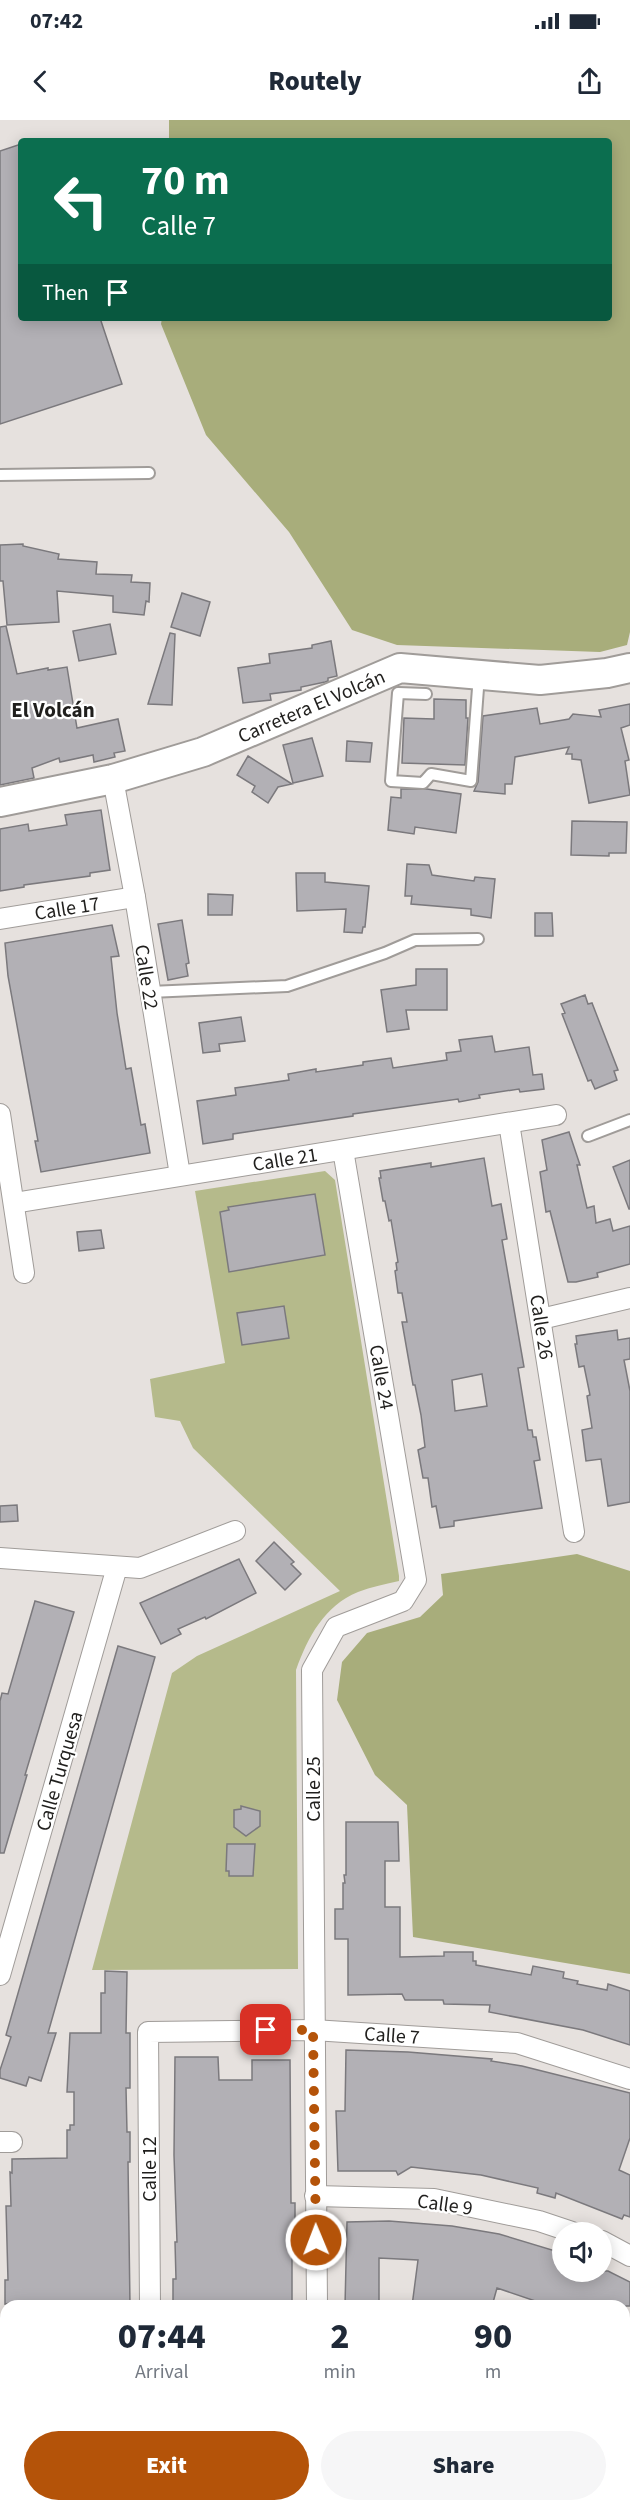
<!DOCTYPE html>
<meta charset="utf-8">
<style>
:root{--surface:#fff;--page:#f6f6f7;--text:#1f2937;--muted:#747a83;--accent:#b45309}
body{margin:0;font-family:"Source Sans 3",sans-serif;background:var(--page);color:var(--text);height:100vh;display:flex;flex-direction:column;font-size:22px;white-space:nowrap}
*{box-sizing:border-box;margin:0}
p{font-size:20px;color:var(--muted)}
.icon{flex:none;width:33px;height:33px;fill:none;stroke:currentColor;stroke-width:2;stroke-linecap:round;stroke-linejoin:round}
.map{position:relative;flex:1;overflow:hidden}
.side{position:absolute;left:0px;top:2180px;width:630px;height:212px;display:flex;flex-direction:column;background:var(--surface);border-radius:18px 18px 0 0;box-shadow:0 3px 15px #0003}
.side>*{flex:none}
.hud{position:absolute;left:18px;top:18px;width:594px;height:183px;border-radius:6px;box-shadow:0 3px 15px #0003;background:#0b6e4f;color:#fff;overflow:hidden}
.buttons{position:absolute;left:552px;top:2102px;display:grid;gap:12px}
.buttons a{display:grid;place-items:center;width:60px;height:60px;border-radius:50%;background:var(--surface);box-shadow:0 3px 15px #0003;font-size:30px}
.pin{position:absolute;display:grid;place-items:center;width:51px;height:51px;color:#fff;margin:-26px;border-radius:12px;box-shadow:0 3px 9px #0006}
.me{position:absolute;width:66px;margin:-33px;rotate:359deg;stroke-linejoin:round;filter:drop-shadow(0 0 4px #0008)}
.turn{display:flex;align-items:center;gap:21px;height:126px;padding:0 24px;font-size:27px}
.turn .icon{width:78px;height:78px;stroke-width:2.5}
.turn b{display:block;font-size:42px;line-height:51px}
.then{display:flex;align-items:center;height:57px;padding:0 24px;background:#0003;gap:12px;font-size:22px}
.eta{display:flex;justify-content:space-evenly;align-items:center;height:102px;text-align:center}
.eta b{font-size:36px;font-weight:800;line-height:42px}
.action{display:flex;gap:12px;margin-top:auto;padding:12px 24px}
.action a{flex:1;height:69px;border-radius:36px;background:var(--accent);color:#fff;font-size:24px;font-weight:800;line-height:69px;text-align:center}
.action a+a{background:var(--page);color:var(--text)}
.status{display:flex;justify-content:space-between;align-items:center;height:42px;padding:0 30px;background:var(--surface);direction:ltr}
.status svg{height:16px;fill:currentColor}
header{display:flex;justify-content:space-between;align-items:center;height:78px;padding:0 24px;background:var(--surface);font-size:27px;font-weight:800}
.map>svg:first-child{display:block}
</style>
<div class="status"><b>07:42</b><svg viewBox="0 0 49 12"><path d="M0 12V9h3v3zM5 12V6h3v6zM10 12V3h3v9zM15 12V0h3v12zM26 1h20v11H26zM47 4h2v5h-2z"/></svg></div>
<header><svg class="icon" aria-label="back" viewBox="0 0 24 24"><path d="M15 5l-7 7 7 7"/></svg>Routely<svg class="icon" aria-label="share" viewBox="0 0 24 24"><path d="M12 15V3M7 8l5-5 5 5M5 13v7h14v-7"/></svg></header>
<div class="map">
<svg width="630" height="2390" viewBox="0 0 630 2390">
<rect width="100%" height="100%" fill="#e6e1de"/>
<path fill="#b5ba8b" d="M325,1051L335,1060L399,1456V1461C386,1464 371,1467 358,1472C324,1486 308,1517 296,1550L298,1849L92,1850L172,1553L197,1536L340,1471L193,1328L180,1301L155,1297L150,1259L225,1243L195,1071Z"/>
<g fill="#a8ad7b">
<polygon points="169,0 630,0 630,512 627,525 600,532 397,525 352,510 289,412 206,315 161,204 162,198 609,198 609,21 169,21"/>
<polygon points="577,1434 630,1451 630,1854 413,1817 407,1685 375,1655 337,1580 342,1542 367,1513 420,1497 443,1475 441,1454"/>
</g>
<g fill="#b2b0b5" stroke="#7b797d" stroke-width="1.5" fill-rule="evenodd">
<polygon points="21,24 21,198 100,198 122,264 0,304 0,31"/>
<polygon points="23,424 23,426 59,434 58,439 97,442 96,454 132,455 131,462 150,463 149,482 146,481 144,495 113,492 113,476 57,471 59,502 7,505 3,461 0,461 0,425"/>
<polygon points="182,473 210,482 200,516 171,507"/>
<polygon points="110,504 116,534 79,541 73,511"/>
<polygon points="6,506 17,554 48,548 48,550 67,547 77,608 118,599 125,631 114,633 115,637 94,642 93,635 60,642 59,638 32,648 34,658 0,665 0,507"/>
<polygon points="170,513 175,514 172,585 148,584"/>
<polygon points="331,521 337,556 328,558 328,561 325,562 301,567 301,570 270,574 271,580 243,583 238,548 270,543 269,534 312,528 312,525"/>
<polygon points="434,579 466,580 466,598 468,598 465,645 402,643 404,598 434,599"/>
<polygon points="630,584 630,605 621,608 629,640 625,641 630,675 589,683 581,640 572,639 572,634 566,634 569,627 515,637 512,664 505,664 505,674 474,671 478,662 483,596 537,588 540,604 569,599 573,594 601,597 599,590"/>
<polygon points="312,618 323,656 293,663 283,625"/>
<polygon points="347,621 372,623 370,642 346,641"/>
<polygon points="248,636 292,664 278,667 268,683 252,672 255,666 237,655"/>
<polygon points="401,669 427,669 461,674 456,713 415,707 414,714 388,710 391,677 401,678"/>
<polygon points="101,690 110,750 90,753 90,756 24,765 24,767 0,771 0,709 28,704 29,711 67,705 65,695"/>
<polygon points="572,701 627,702 626,733 609,733 609,736 571,735"/>
<polygon points="407,744 429,745 432,755 474,761 475,757 495,759 491,798 471,795 471,789 411,784 412,776 405,776"/>
<polygon points="296,753 325,753 325,762 369,766 365,807 363,807 362,813 344,812 346,789 297,791"/>
<polygon points="208,774 233,775 232,795 208,795"/>
<polygon points="535,793 552,793 553,816 535,816"/>
<polygon points="182,800 189,843 186,844 188,856 168,860 158,804"/>
<polygon points="112,805 119,836 111,837 117,893 126,949 131,948 141,1005 145,1004 150,1033 41,1052 35,1021 38,1021 8,856 5,823"/>
<polygon points="416,849 447,849 447,890 406,890 409,909 387,912 381,870 416,865"/>
<polygon points="585,875 588,884 592,883 618,950 614,951 617,960 595,969 591,960 588,961 562,894 565,893 561,884"/>
<polygon points="241,897 245,921 219,924 220,931 203,933 199,903"/>
<polygon points="492,916 495,932 529,927 533,955 542,954 544,969 520,972 519,969 479,975 480,978 459,982 458,979 353,994 353,996 233,1014 233,1019 203,1024 197,981 236,975 235,968 289,960 288,954 316,949 316,952 363,945 363,942 391,938 393,948 447,940 446,933 461,931 459,920"/>
<polygon points="569,1012 580,1045 577,1045 587,1088 594,1086 596,1103 610,1099 613,1111 630,1106 630,1144 597,1153 598,1157 576,1162 568,1162 550,1091 546,1092 540,1052 547,1050 542,1020"/>
<path d="M484,1038L492,1086L501,1084L507,1119L502,1120L524,1247L518,1248L528,1310H532L533,1317H536L540,1340L534,1341L542,1388L454,1401V1406L440,1408L436,1386L432,1387L428,1358H423L418,1330L425,1327L421,1295L415,1265H413L402,1202H407L402,1173H398L395,1151L397,1150L396,1143L398,1142L391,1100L389,1101L385,1081H383L379,1058H381L380,1051L431,1043V1047ZM482,1254L487,1286L455,1291L452,1260Z"/>
<polygon points="630,1040 630,1089 629,1089 613,1047"/>
<polygon points="315,1074 325,1135 229,1152 220,1092 229,1090 228,1087"/>
<polygon points="101,1110 104,1128 79,1131 77,1112"/>
<polygon points="284,1186 289,1218 242,1225 237,1193"/>
<polygon points="617,1210 618,1220 630,1218 630,1239 624,1240 630,1271 630,1382 608,1386 601,1339 586,1341 582,1310 592,1308 587,1276 590,1275 584,1246 579,1247 575,1224 577,1224 576,1216"/>
<polygon points="17,1385 18,1401 0,1402 0,1386"/>
<polygon points="274,1422 294,1442 291,1444 301,1454 285,1470 256,1441"/>
<polygon points="239,1439 256,1473 206,1499 205,1497 178,1509 181,1514 161,1524 140,1483"/>
<polygon points="35,1481 74,1492 25,1655 27,1655 4,1733 0,1733 0,1581 2,1573 8,1574"/>
<polygon points="118,1526 155,1537 48,1913 56,1913 41,1961 29,1957 26,1966 0,1958 0,1950 11,1917 6,1915"/>
<polygon points="241,1686 260,1691 260,1706 246,1716 234,1707 234,1690 241,1689"/>
<polygon points="346,1702 398,1702 399,1741 385,1741 385,1787 400,1787 400,1837 444,1836 444,1832 473,1832 473,1841 476,1841 476,1845 531,1855 533,1846 564,1852 563,1858 578,1861 577,1864 607,1870 608,1864 630,1871 630,1925 583,1910 489,1892 490,1885 444,1884 443,1880 405,1880 402,1874 348,1875 348,1819 335,1819 335,1789 343,1789 343,1763 345,1763 344,1755 346,1755"/>
<polygon points="227,1724 255,1724 253,1756 229,1756 229,1751 226,1751"/>
<polygon points="105,1851 127,1852 126,1913 130,1913 130,1968 126,1968 127,2012 130,2012 130,2042 128,2042 130,2186 11,2186 11,2183 5,2184 5,2160 8,2160 6,2086 11,2086 10,2052 12,2053 12,2039 67,2038 67,2010 70,2010 70,2005 74,2005 74,1972 67,1972 70,1913 101,1913 101,1873 105,1873"/>
<polygon points="346,1930 408,1932 492,1939 491,1941 522,1946 630,1973 630,2018 619,2050 630,2055 630,2097 624,2095 622,2099 556,2073 555,2078 537,2073 538,2068 481,2055 411,2047 398,2055 396,2051 338,2051 336,1991 345,1991"/>
<polygon points="175,1937 218,1937 219,1960 252,1960 252,1940 290,1940 291,2083 295,2083 295,2118 292,2118 292,2186 173,2186 173,2159 176,2159 175,2122 177,2122 174,2035"/>
<polygon points="389,2101 452,2106 499,2114 562,2133 562,2151 608,2151 630,2162 630,2186 550,2186 497,2168 492,2186 412,2186 418,2140 379,2138 379,2186 345,2186 347,2102"/>
</g>
<g fill="none" stroke-linecap="round" stroke-linejoin="round">
<defs>
<g id="lane">
<polyline points="0,355 149,353"/>
<polyline points="426,574 398,573 391,661 423,663 431,654 471,661 479,555"/>
<polyline points="150,872 287,866 385,833 415,820 478,819"/>
<polyline points="588,1016 630,1000"/>
</g>
<g id="street">
<polyline points="113,659 135,777 180,1055"/>
<polyline points="0,799 135,777"/>
<polyline points="0,994 24,1153"/>
<polyline points="509,1003 574,1412"/>
<polyline points="14,1083 556,995"/>
<polyline points="541,1199 630,1178"/>
<polyline points="0,1438 140,1448 235,1411"/>
<polyline points="0,1855 117,1447"/>
<polyline points="0,2022 12,2022"/>
<polyline points="315,2076 434,2079 539,2101 572,2112"/>
<polyline points="602,2121 630,2136"/>
<polyline points="150,2186 148,1912 313,1910 517,1923 630,1959"/>
<polyline points="317,2186 312,1550 336,1507 403,1481 416,1460 343,1030"/>
<polyline points="624,2326 630,2316"/>
<polyline points="152,2385 152,2390"/>
<polyline points="319,2385 320,2390"/>
</g>
<g id="secondary">
<path id="s1" d="M0,682L113,659L203,632L400,548L540,560L607,553L630,548"/>
</g>
</defs>
<use href="#lane" stroke="#a09c99" stroke-width="14"/>
<use href="#street" stroke="#a09c99" stroke-width="22"/>
<use href="#secondary" stroke="#a09c99" stroke-width="32"/>
<use href="#lane" stroke="#fff" stroke-width="10"/>
<use href="#street" stroke="#fff" stroke-width="20"/>
<use href="#secondary" stroke="#fff" stroke-width="28"/>
</g>
<g fill="none" stroke-linecap="round" stroke-linejoin="round">
<polyline stroke="#b45309" stroke-width="10" stroke-dasharray="0 18" points="266,1910 313,1910 316,2120"/>
</g>
<g text-anchor="middle" stroke-width="4.5" stroke-linejoin="round" paint-order="stroke">
<g font-size="20" fill="#201f1d" stroke="#fff">
<text dy="7" stroke="none"><textPath href="#s1" startOffset="327">Carretera El Volcán</textPath></text>
<text transform="translate(67 788) rotate(-9)" y="7">Calle 17</text>
<text transform="translate(147 857) rotate(81)" y="7">Calle 22</text>
<text transform="translate(285 1039) rotate(-9)" y="7">Calle 21</text>
<text transform="translate(542 1207) rotate(81)" y="7">Calle 26</text>
<text transform="translate(382 1257) rotate(80)" y="7">Calle 24</text>
<text transform="translate(59 1651) rotate(-74)" y="7">Calle Turquesa</text>
<text transform="translate(313 1669) rotate(-90)" y="7">Calle 25</text>
<text transform="translate(392 1915) rotate(4)" y="7">Calle 7</text>
<text transform="translate(149 2049) rotate(-90)" y="7">Calle 12</text>
<text transform="translate(445 2084) rotate(8)" y="7">Calle 9</text>
</g>
<g font-size="21" font-weight="bold" fill="#201f1d" stroke="#fff">
<text x="53" y="597">El Volcán</text>
</g>
</g>
</svg>
<div class="buttons">
<a><svg class="icon" aria-label="sound" viewBox="0 0 24 24"><path d="M4 9h4l5-4v14l-5-4H4zM17 9q2 3 0 6"/></svg></a>
</div>
<div class="pin" style="left:266px;top:1910px;background:#d93025"><svg class="icon" aria-label="arrive" viewBox="0 0 24 24"><path d="M6 21V4h12l-3 4 3 4H6"/></svg></div>
<svg class="me" style="left:316px;top:2120px" viewBox="-20 -20 40 40"><circle r="17" fill="#b45309" stroke="#fff" stroke-width="3"/><path d="M0-11L8 9 0 5-8 9z" fill="#fff"/></svg>
<div class="hud">
<div class="turn"><svg class="icon" aria-label="left" viewBox="0 0 24 24"><path d="M17 20v-9H6M10 6l-5 5 5 5"/></svg><div><b>70 m</b>Calle 7</div></div>
<div class="then">Then<svg class="icon" aria-label="arrive" viewBox="0 0 24 24"><path d="M6 21V4h12l-3 4 3 4H6"/></svg></div>
</div>
<section class="side">
<div class="eta">
<div><b>07:44</b><p>Arrival</p></div>
<div><b>2</b><p>min</p></div>
<div><b>90</b><p>m</p></div>
</div>
<div class="action"><a>Exit</a><a>Share</a></div>
</section>
</div>
